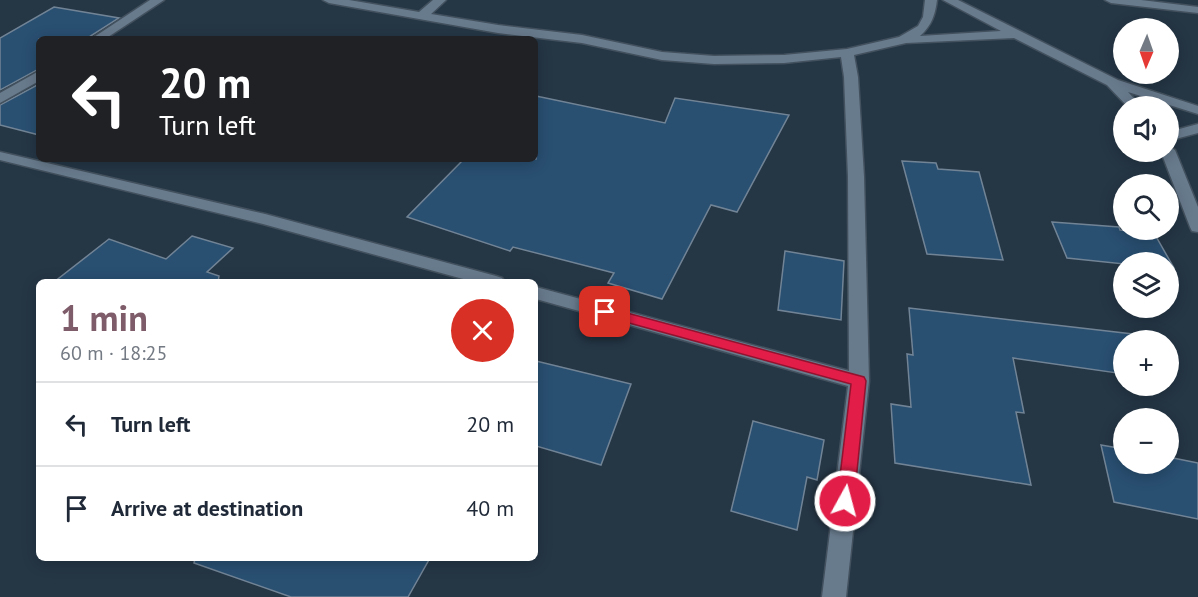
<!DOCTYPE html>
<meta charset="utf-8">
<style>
:root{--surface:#fff;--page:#f2f2f3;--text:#1f2937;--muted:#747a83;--line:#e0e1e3;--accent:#7f5c69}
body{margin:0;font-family:"PT Sans",sans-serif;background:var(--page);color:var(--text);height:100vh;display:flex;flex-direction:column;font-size:22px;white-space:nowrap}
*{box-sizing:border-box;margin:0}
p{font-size:20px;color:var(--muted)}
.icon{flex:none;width:33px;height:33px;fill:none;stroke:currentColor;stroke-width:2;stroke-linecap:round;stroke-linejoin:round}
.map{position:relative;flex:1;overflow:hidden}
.panel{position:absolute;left:36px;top:279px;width:502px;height:282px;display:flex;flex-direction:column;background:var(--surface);border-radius:9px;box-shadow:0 3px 15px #0003}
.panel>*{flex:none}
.top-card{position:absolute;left:36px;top:36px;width:502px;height:126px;border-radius:9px;box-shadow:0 3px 15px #0003;background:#202124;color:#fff;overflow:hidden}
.needle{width:39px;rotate:182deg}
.controls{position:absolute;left:1113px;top:18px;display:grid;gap:12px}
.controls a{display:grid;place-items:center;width:66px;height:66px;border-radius:50%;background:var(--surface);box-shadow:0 3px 15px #0003;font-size:30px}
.pin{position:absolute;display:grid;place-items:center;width:51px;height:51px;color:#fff;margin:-26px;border-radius:12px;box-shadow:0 3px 9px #0006}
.me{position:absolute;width:66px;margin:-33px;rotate:7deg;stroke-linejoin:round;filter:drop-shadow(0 0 4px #0008)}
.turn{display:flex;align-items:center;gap:21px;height:126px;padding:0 24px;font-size:27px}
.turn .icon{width:78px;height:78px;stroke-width:2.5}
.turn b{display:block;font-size:42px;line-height:51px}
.round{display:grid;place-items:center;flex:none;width:63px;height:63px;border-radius:32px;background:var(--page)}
.summary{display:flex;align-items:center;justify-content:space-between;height:102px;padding:0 24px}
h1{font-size:36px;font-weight:700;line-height:45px;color:var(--accent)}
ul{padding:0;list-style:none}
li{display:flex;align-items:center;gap:18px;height:84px;padding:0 24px;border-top:2px solid var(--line)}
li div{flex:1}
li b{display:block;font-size:22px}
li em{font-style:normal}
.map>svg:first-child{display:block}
</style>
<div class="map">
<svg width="1198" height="597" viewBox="0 0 1198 597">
<rect width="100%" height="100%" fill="#253645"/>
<g fill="#294f71" stroke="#718496" stroke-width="1.5">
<polygon points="54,7 119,18 86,39 39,39 39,69 0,90 0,38"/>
<polygon points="39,84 39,135 0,125 0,105"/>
<polygon points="536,96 665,123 675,98 789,115 737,212 711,205 662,299 608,283 614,273 513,247 510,251 407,217 464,159 536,159"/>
<polygon points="902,161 936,163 938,169 979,172 1003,260 927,254"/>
<polygon points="1052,222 1119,227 1120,230 1154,233 1174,268 1168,268 1168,262 1124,262 1124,264 1067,258"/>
<polygon points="192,236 233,248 207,272 219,276 218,282 54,282 109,239 166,259"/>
<polygon points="785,251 844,261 841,320 778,310"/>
<polygon points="909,308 1159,337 1160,340 1124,340 1124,374 1013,358 1024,413 1016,412 1031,485 895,463 891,404 911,407 907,354 913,355"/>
<polygon points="536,361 631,384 601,465 536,446"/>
<polygon points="753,421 824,440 817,480 807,477 797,530 731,511"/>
<polygon points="1101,445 1124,449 1124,464 1168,464 1168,457 1198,463 1198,519 1114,502"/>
<polygon points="195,558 430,558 408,597 291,597 194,563"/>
</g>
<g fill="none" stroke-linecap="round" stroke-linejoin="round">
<defs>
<g id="street">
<polygon points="150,0 164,0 105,39 91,39"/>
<path d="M323,0H349L419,12L433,0H446L431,14L498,25L582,35L662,52L714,56L784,55L847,49L899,37L918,26L923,17L925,0H937C935,15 932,25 920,36L1001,31L943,0H958L1118,80L1198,106V114L1128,92L1141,106H1127L1107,85L1014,38L906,43L854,55L858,77L864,177L869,381L846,597H822L848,386L536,299V287L849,371L848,177L844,77L841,57L784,63L714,64L662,60L582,43L498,33L329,3Z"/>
<polygon points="1105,0 1141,0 1198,7 1198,13 1111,3"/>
<polygon points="39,71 39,81 0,103 0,93"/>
<polygon points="1198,124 1198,133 1168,141 1168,132"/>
<polygon points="1168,146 1175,150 1198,207 1198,232 1192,231 1190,227 1161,152 1168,152"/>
<polygon points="0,152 265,214 496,276 502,278 505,282 474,282 263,224 0,160"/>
</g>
</defs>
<use href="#street" stroke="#43515e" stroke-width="3"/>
<use href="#street" fill="#687b8d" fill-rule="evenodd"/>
</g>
<polygon fill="#e11d48" stroke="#92132f" stroke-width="1.5" points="605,307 864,377 866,381 854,501 851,506 845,509 839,506 837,501 851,384 600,315 598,312"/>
</svg>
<div class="controls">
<a><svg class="needle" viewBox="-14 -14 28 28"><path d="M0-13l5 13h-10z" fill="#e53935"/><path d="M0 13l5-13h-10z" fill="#747a83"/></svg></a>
<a><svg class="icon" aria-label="sound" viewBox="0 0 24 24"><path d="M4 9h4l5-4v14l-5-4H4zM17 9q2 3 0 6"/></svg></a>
<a><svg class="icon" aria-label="search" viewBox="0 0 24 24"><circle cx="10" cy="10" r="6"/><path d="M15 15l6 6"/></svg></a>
<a><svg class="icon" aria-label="layers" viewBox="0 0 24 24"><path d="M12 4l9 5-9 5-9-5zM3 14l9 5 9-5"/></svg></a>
<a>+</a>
<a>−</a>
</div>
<div class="pin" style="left:605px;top:312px;background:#d93025"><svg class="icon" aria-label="arrive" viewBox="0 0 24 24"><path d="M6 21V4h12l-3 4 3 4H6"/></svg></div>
<svg class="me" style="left:845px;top:501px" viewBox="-20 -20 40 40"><circle r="17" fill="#e11d48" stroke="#fff" stroke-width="3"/><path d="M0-11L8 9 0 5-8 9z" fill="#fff"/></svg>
<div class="top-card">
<div class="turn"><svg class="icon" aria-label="left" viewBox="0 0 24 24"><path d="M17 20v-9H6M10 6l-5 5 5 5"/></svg><div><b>20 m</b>Turn left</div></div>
</div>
<section class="panel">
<div class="summary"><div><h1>1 min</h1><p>60 m · 18:25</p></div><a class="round" style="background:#d93025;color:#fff"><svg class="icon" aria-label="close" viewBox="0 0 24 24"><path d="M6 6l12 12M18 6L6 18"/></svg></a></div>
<ul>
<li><svg class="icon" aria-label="left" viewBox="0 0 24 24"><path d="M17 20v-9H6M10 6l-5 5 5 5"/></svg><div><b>Turn left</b></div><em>20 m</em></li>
<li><svg class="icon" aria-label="arrive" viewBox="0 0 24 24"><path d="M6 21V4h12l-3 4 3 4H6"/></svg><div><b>Arrive at destination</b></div><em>40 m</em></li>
</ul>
</section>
</div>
